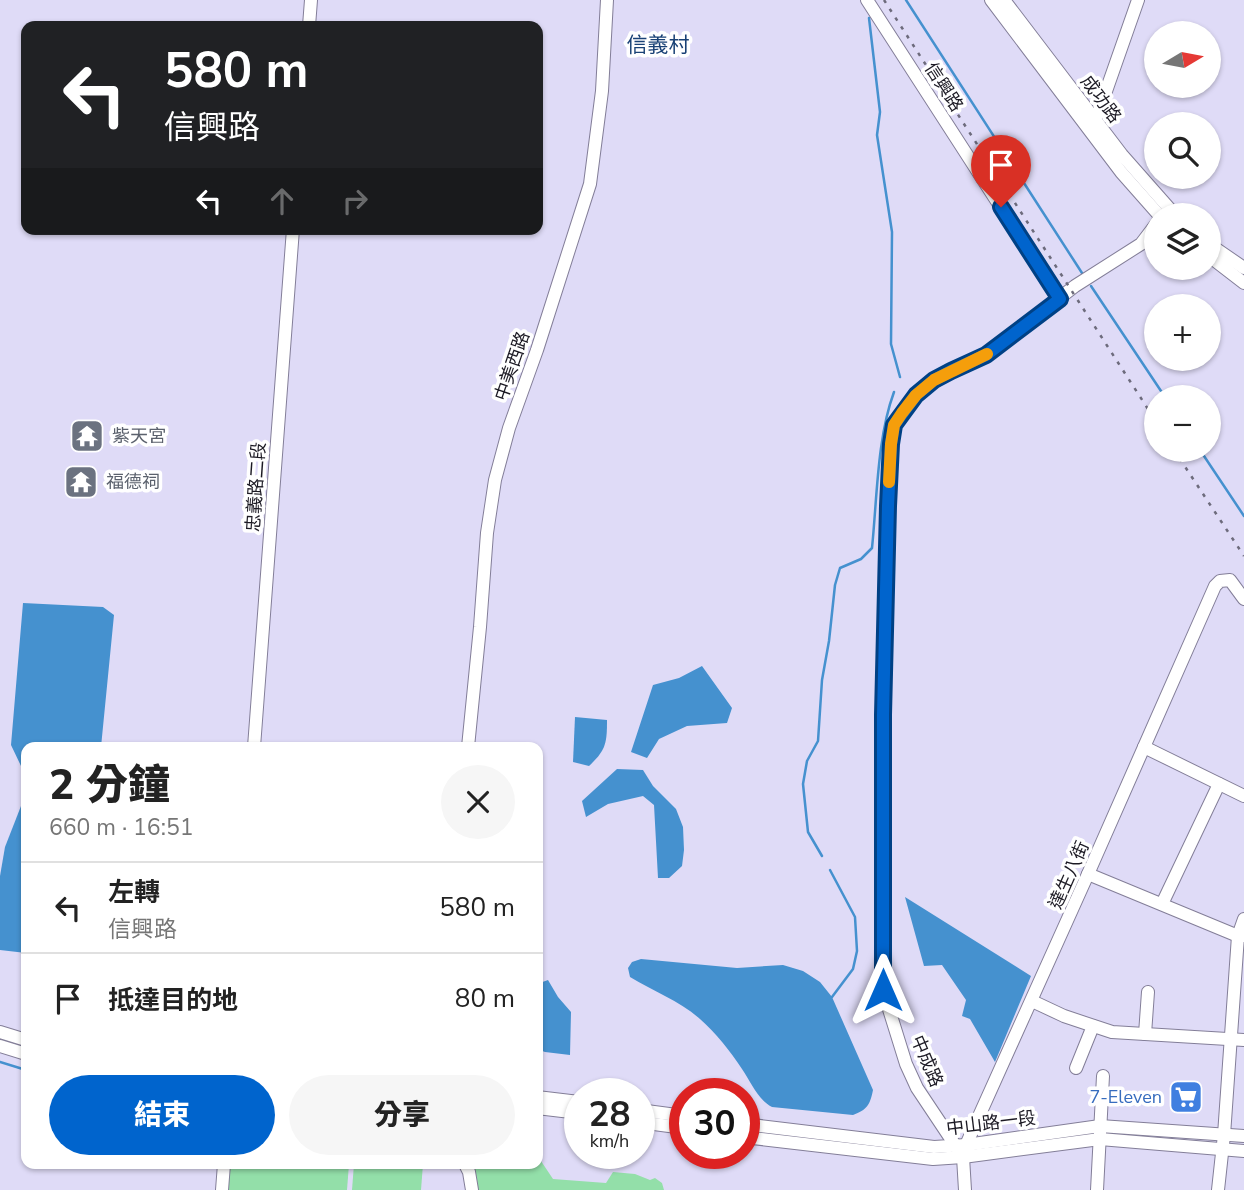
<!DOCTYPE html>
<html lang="zh-TW">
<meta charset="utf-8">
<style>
:root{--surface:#fff;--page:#f6f6f6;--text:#222;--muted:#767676;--line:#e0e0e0;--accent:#0064cd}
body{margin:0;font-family:"Nunito Sans","Noto Sans TC",sans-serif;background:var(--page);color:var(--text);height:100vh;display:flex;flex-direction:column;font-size:26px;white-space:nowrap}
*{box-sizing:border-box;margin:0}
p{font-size:23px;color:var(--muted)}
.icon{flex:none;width:38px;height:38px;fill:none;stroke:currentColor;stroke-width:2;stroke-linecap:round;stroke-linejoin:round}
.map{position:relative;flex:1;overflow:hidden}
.panel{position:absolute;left:21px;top:742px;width:522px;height:427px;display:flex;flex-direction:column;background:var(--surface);border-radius:14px;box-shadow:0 2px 5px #0004}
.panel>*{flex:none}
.top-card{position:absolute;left:21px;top:21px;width:522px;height:214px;border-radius:14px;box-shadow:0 2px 5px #0004;background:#202124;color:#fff;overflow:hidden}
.needle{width:46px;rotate:80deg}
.tools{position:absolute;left:1144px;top:21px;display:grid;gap:14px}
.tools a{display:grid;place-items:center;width:77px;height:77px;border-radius:50%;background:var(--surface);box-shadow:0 2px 5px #0004;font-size:35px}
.speed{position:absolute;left:564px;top:1078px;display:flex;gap:14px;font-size:35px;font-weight:700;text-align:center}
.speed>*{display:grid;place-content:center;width:91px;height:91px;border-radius:50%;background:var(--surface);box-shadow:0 2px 5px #0004;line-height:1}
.speed small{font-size:18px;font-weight:400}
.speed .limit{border:10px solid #d22;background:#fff;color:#111}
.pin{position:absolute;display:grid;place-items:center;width:60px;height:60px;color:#fff;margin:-72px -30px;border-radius:50% 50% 50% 0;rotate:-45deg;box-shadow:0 0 7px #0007}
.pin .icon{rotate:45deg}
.me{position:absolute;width:77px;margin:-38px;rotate:0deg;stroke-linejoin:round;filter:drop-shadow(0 0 5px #0008)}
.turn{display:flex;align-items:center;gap:24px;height:147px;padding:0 28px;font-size:32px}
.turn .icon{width:91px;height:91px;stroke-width:2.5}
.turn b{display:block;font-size:49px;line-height:60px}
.lanes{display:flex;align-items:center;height:66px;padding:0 28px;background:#0003;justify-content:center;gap:35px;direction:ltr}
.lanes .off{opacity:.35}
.round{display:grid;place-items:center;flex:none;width:74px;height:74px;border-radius:37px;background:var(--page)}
.head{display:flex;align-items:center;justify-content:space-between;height:119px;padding:0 28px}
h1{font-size:42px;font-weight:800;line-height:52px}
.action{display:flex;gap:14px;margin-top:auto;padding:14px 28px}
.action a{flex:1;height:80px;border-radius:42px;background:var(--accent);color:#fff;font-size:28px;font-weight:800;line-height:80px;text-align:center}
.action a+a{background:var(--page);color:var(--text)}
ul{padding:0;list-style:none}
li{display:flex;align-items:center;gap:21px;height:91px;padding:0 28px;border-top:2px solid var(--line)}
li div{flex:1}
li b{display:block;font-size:26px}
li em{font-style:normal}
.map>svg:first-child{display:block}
</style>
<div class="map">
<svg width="1244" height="1190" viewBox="0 0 1244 1190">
<rect width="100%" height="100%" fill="#dfdbf7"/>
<g fill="#93dfa9">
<polygon points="537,1155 553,1179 606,1183 613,1172 635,1174 650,1180 655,1178 662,1183 664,1190 477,1190 474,1164 537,1164"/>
<polygon points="229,1164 349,1164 347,1190 221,1190"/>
<polygon points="354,1164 423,1164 421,1190 352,1190"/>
</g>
<g fill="#4591cf">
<polygon points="23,603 103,607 114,615 101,747 26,747 26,785 21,766 11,745"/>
<polygon points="702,666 732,708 727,723 687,726 659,739 647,758 631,752 653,685 679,678"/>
<path d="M575,717L607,720C607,743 606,750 589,766L573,762Z"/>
<polygon points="617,769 643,770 653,786 676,809 683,827 684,850 682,866 669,878 658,878 654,805 643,796 608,804 586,817 582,801"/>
<polygon points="21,806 26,807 26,953 0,950 0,876 5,847"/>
<polygon points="905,897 1031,976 995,1062 970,1019 962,1016 966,1000 942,965 924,966"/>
<path d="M641,959L737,968L783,965L803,971L820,982L832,997L873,1090C870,1105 867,1110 853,1115L772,1107C758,1100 751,1082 742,1069C730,1051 716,1033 700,1019C680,1001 653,991 630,977L628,968L632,962Z"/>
<polygon points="548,980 558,997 571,1012 570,1055 545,1052 537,1049 537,984"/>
</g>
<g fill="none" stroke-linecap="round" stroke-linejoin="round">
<g stroke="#4591cf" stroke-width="2.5">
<polyline points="906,0 1082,273"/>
<polyline points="869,18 880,112 877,135 892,232 891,344 900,377"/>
<polyline points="1091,286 1165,397"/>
<polyline points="1200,450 1244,516"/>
<path d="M822,856L808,832L803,784L807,761L818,741L822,680L829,641L835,585L840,568L861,559L872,548C877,500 877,438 894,392"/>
<polyline points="830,870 855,917 857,951 853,969 832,997"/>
<polyline points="0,1062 26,1070"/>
</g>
<defs>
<g id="minor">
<polyline points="867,0 1060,299"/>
<polyline points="991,0 1121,172 1159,215"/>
<polyline points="1004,0 1122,155 1175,215"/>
<polyline points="309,26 311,0"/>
<polyline points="1089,122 1098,114 1138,0"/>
<polyline points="1209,244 1244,268"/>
<polyline points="1209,256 1244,283"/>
<polyline points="254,747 293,229"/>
<polyline points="468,747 480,627 487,533 495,480 509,428 537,350 590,184 602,91 607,0"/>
<polyline points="1144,747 1244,796"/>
<polyline points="1088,874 1238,936 1244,936"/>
<polyline points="1162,904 1219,784"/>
<polyline points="1032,1001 1064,1016 1112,1032 1244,1040"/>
<polyline points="0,1032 26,1040"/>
<polyline points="1145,1034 1148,992"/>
<polyline points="0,1046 26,1054"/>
<polyline points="1076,1068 1093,1026"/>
<polyline points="537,1097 579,1102"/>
<polyline points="537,1108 579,1113"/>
<polyline points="639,1110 684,1116"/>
<polyline points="639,1122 684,1128"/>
<polyline points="744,1124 934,1147 966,1145 1100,1126 1244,1136"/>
<polyline points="744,1137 933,1159 963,1157 1100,1139 1244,1151"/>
<polyline points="963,1157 917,1088 906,1064 883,990 883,715 888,506 891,444 894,425 916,395 934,380 951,371 986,355 1075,286 1141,244 1157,223"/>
<polyline points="465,1164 469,1172 472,1190"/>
<polyline points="222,1190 224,1164"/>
<polyline points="965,1190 963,1157 966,1145 1088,874 1215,586 1220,581 1230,580 1244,599"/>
<polyline points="1097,1190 1103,1076"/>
<polyline points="1218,1190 1224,1135 1238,936 1244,919"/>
</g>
</defs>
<use href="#minor" stroke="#837e98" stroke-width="14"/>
<use href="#minor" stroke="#fff" stroke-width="12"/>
<g stroke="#6d6b7c" stroke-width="2.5" stroke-dasharray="3.5 7" stroke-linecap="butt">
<polyline points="884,0 1157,423"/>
<polyline points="1174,450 1244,556"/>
</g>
</g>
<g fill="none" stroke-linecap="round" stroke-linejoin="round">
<defs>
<polyline id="route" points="883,990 883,715 888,506 891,444 894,425 916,395 934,380 951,371 986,355 1060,299 1001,207"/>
</defs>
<use href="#route" stroke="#004185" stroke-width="18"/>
<use href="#route" stroke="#0064cd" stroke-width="12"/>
<polyline stroke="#f59e0b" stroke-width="12" points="889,482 891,444 894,425 902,413 916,395 934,380 987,354"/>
</g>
<defs>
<symbol id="temple-square" viewBox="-11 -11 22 22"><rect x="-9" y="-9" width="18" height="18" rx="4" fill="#6b7280" stroke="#fff"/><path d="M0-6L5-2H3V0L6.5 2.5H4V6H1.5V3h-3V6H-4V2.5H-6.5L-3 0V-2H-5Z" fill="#fff"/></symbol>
<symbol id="supermarket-square" viewBox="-11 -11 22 22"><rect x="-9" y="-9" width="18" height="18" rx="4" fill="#3f7fe0" stroke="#fff"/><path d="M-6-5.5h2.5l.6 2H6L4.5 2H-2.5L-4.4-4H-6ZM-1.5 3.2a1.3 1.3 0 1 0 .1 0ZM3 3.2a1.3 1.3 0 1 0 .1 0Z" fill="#fff"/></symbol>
</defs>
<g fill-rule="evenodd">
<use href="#temple-square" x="68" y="417" width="38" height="38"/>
<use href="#temple-square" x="62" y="463" width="38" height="38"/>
<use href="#supermarket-square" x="1167" y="1078" width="38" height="38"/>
</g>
<g text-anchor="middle" stroke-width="7" stroke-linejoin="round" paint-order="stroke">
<g font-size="18" fill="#1c1a24" stroke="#fff">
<text transform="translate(944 87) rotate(57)" y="6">信興路</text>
<text transform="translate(1101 99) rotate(53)" y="6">成功路</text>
<text transform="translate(512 366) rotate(-71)" y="6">中美西路</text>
<text transform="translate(256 487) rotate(-86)" y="6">忠義路二段</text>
<text transform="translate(1069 875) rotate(-66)" y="6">達生八街</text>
<text transform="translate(927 1061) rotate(67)" y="6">中成路</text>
<text transform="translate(991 1123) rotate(-7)" y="6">中山路一段</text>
</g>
<g font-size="18" fill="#5b616d" stroke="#fff" text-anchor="start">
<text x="112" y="442">紫天宮</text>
<text x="106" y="488">福德祠</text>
</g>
<g font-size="18" fill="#366cbe" stroke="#fff" text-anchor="end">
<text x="1162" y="1103">7-Eleven</text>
</g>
<g font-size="21" fill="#194175" stroke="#fff">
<text x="658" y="52">信義村</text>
</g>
</g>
</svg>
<div class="tools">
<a><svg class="needle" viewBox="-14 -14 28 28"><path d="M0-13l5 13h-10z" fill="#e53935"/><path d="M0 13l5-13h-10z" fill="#767676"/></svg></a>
<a><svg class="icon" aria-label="search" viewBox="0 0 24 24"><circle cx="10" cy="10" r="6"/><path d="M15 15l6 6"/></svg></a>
<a><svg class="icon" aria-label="layers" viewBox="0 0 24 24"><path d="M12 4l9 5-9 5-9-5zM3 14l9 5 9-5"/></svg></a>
<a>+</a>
<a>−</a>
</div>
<div class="speed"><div>28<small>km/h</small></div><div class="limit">30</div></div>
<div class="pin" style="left:1001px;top:207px;background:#d93025"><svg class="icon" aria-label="arrive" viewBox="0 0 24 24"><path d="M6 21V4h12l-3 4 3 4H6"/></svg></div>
<svg class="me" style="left:883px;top:990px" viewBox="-20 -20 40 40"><path d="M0-17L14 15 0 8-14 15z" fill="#0064cd" stroke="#fff" stroke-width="4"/></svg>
<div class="top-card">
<div class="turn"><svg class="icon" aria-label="left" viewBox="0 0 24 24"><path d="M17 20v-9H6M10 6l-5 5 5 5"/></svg><div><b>580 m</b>信興路</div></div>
<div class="lanes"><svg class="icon" aria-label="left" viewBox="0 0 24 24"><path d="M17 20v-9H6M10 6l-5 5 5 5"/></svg><svg class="icon off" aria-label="ahead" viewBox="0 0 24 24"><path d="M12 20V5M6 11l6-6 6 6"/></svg><svg class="icon off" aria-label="right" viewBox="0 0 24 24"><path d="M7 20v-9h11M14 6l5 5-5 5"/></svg></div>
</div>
<section class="panel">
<div class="head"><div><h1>2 分鐘</h1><p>660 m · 16:51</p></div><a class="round"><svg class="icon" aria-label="close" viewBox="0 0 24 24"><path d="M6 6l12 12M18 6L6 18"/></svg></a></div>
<ul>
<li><svg class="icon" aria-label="left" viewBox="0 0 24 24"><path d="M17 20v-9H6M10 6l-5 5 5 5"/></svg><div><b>左轉</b><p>信興路</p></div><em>580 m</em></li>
<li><svg class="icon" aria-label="arrive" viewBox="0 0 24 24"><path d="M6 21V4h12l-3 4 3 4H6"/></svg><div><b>抵達目的地</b></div><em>80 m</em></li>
</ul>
<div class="action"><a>結束</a><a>分享</a></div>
</section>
</div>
